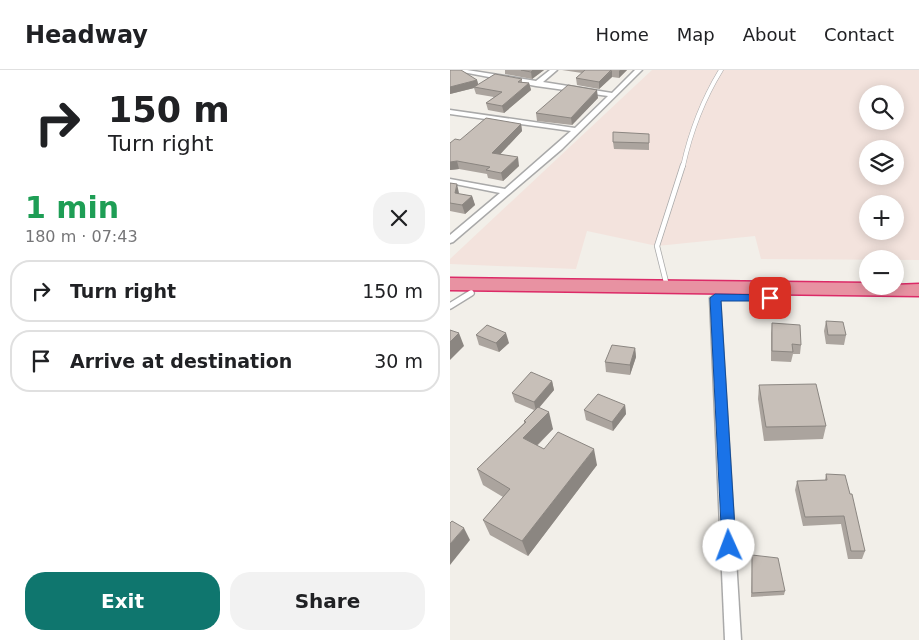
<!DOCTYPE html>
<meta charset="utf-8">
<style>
:root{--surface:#fff;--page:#f2f2f2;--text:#202124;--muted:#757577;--line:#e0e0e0;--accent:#0f766e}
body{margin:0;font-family:"DejaVu Sans",sans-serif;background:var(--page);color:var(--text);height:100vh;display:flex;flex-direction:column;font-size:19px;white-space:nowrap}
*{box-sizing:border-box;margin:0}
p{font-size:16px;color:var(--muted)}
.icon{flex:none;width:28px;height:28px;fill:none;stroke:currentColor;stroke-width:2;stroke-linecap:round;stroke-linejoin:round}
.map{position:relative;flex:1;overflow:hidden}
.details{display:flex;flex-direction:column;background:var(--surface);width:450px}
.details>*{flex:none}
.hud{background:#fff;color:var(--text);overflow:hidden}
.fabs{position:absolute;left:409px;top:15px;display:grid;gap:10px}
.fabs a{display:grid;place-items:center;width:45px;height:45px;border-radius:50%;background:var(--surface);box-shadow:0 2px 12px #0003;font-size:25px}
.pin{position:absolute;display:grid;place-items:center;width:42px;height:42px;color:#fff;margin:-21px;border-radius:10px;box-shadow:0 2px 8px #0006}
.me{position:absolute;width:55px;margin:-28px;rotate:358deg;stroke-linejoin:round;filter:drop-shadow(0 0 4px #0008)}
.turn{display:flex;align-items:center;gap:18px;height:105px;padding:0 25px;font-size:22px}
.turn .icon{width:65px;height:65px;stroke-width:2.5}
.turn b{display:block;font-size:35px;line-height:42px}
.round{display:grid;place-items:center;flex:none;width:52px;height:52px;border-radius:20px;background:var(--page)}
.overview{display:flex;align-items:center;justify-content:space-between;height:85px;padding:0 25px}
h1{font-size:30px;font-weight:700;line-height:38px;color:#1e9e55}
.button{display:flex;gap:10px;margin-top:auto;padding:10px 25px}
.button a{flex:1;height:58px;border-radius:20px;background:var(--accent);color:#fff;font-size:20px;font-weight:700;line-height:58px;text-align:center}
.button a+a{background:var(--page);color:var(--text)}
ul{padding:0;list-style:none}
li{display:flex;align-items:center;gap:15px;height:62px;margin:0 10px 8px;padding:0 15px;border:2px solid var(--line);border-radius:20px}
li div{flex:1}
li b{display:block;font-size:19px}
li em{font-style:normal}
header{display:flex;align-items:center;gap:30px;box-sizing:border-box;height:70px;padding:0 25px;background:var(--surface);border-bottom:1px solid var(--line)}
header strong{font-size:24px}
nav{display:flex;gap:28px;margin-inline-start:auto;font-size:18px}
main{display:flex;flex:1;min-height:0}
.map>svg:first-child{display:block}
</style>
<header>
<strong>Headway</strong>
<nav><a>Home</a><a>Map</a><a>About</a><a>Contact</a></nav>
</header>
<main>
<section class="details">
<div class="hud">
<div class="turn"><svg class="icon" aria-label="right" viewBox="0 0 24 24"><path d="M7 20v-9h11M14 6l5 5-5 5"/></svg><div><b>150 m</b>Turn right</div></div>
</div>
<div class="overview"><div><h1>1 min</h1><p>180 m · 07:43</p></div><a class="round"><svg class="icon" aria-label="close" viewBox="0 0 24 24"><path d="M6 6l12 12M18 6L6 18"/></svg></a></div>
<ul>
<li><svg class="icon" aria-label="right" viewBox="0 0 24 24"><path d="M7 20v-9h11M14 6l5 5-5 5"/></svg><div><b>Turn right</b></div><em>150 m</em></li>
<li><svg class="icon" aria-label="arrive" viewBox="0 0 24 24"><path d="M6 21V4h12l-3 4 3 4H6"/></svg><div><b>Arrive at destination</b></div><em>30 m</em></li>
</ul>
<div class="button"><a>Exit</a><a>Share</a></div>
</section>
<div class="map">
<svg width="469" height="570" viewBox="0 0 469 570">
<rect width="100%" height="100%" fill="#f2efe9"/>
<path fill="#f3e3dd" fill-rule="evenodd" d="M202,0H469V190L311,189L305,166L207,176L137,161L126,199L0,194V189ZM418,24H445V51H418ZM418,79H445V106H418ZM418,134H445V161H418Z"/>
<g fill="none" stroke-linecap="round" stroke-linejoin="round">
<defs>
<path id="lane-far2" d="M233,96C241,60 252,31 271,0"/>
<polyline id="lane-far1" points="217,216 207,176 233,95"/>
<polyline id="lane" points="0,236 21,223"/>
<g id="street">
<polygon points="2,0 17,0 86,11 100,0 107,0 93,12 162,23 185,0 192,0 112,79 3,172 0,173 0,165 50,123 0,113 0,109 55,119 121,61 0,44 0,40 125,58 158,26 86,16"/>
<polygon points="265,225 270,228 291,570 275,570 260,228"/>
</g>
<polygon id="highway" points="0,208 418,213 418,216 469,214 469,226 0,220"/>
</defs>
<use href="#lane-far2" stroke="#a9a9a9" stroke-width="5"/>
<use href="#lane-far1" stroke="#a9a9a9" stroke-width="6"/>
<use href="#lane" stroke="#a9a9a9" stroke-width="8"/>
<use href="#street" stroke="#a9a9a9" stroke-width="3"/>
<use href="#highway" stroke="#dc2a67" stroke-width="3"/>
<use href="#lane-far2" stroke="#fff" stroke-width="4"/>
<use href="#lane-far1" stroke="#fff" stroke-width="4.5"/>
<use href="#lane" stroke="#fff" stroke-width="5.5"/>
<use href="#street" fill="#fff" fill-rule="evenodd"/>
<use href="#highway" fill="#e892a2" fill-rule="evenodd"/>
</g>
<g fill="#aba49e">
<polygon points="0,0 27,10 28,15 72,9 72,12 79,13 81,20 54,43 38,40 36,33 44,27 26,24 24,18 0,24"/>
<polygon points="55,0 94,0 82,9 55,4"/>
<polygon points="112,0 177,0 169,8 162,7 149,19 127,15 126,8 132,3"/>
<polygon points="148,28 122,55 87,51 86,43"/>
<polygon points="71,54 72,61 50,84 69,96 53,111 38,108 37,104 9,99 0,100 0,73"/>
<polygon points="199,64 199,80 164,79 163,72"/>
<polygon points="0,113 9,124 22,126 25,135 15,144 0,141"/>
<polygon points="376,251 396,265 394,275 376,274 374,261"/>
<polygon points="322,253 351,275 350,284 343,284 341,292 321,291 321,263"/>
<polygon points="26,265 59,273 49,282 29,275"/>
<polygon points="185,278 186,287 180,305 156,302 155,292"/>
<polygon points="102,311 104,320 89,338 103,359 87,376 94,379 147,395 78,486 40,465 33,450 53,427 33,415 27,399 74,353 74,351 84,340 65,332 62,323"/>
<polygon points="309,315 376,356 373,369 314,371 308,329"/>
<polygon points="175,335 176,344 163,361 136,350 134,340"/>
<polygon points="376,404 400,424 415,481 412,489 398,489 391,454 353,456 345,420 347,411 375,410"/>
<polygon points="302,485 335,521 334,525 301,527"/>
</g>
<g fill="#8b8681">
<polygon points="83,0 94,0 82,9 81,2"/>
<polygon points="162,0 162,7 149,19 149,12"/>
<polygon points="170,0 177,0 169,8 169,1"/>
<polygon points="27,10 29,17 24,17 24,18 0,24 0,17"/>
<polygon points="79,13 81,20 54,43 52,36"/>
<polygon points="147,20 148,28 122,55 121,48"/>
<polygon points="71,54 72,61 44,91 42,83"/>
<polygon points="68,87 69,96 53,111 51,103"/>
<polygon points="7,91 9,99 0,100 0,92"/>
<polygon points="7,114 9,123 5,123"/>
<polygon points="22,126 25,135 15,144 12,135"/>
<polygon points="9,263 14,276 0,290 0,272"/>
<polygon points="56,263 59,273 49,282 46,273"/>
<polygon points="185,278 186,287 180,305 180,295"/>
<polygon points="102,311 104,320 86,341 84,332"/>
<polygon points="175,335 176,344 163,361 162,352"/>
<polygon points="99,342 103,359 78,384 73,368"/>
<polygon points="144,379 147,395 78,486 72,471"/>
<polygon points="14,458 20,470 0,495 0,474"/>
</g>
<g fill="#c7bfb8" stroke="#8b8681">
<polygon points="0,0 11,0 27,10 0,17"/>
<polygon points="71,0 83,0 81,2"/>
<polygon points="135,0 161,0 149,12 126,8"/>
<polygon points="45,4 72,9 68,12 79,13 52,36 36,33 52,22 24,17"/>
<polygon points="118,15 147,20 121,48 86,43"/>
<polygon points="36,48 71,54 42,83 68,87 51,103 36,100 40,97 7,91 0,92 0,73 5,69 10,70"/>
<polygon points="163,62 199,64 199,73 163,72"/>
<polygon points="0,113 7,114 5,123 22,126 12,135 0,133"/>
<polygon points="376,251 393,252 396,265 378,265"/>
<polygon points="322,253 350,255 351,275 342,274 343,282 322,281"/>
<polygon points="37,255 56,263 46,273 26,265"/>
<polygon points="0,260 9,263 0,272"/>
<polygon points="162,275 185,278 180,295 155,292"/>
<polygon points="81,302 102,311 84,332 62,323"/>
<polygon points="366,314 376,356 316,357 309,315"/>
<polygon points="148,324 175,335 162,352 134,340"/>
<polygon points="88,337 99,342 73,368 94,379 108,362 144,379 72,471 33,450 60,419 27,399 76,352 74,351"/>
<polygon points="376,404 395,405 400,424 402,424 415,481 401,481 394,446 355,447 347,411 377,410"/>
<polygon points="2,451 14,458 0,474 0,453"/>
<polygon points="302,485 328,488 335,521 302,523"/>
</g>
<polygon fill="#1a73e8" stroke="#114b97" points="265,224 320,225 326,228 320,231 271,231 286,476 284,481 279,483 274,481 272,476 260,228"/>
</svg>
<div class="fabs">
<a><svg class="icon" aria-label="search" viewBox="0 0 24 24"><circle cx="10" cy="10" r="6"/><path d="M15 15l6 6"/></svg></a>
<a><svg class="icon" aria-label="layers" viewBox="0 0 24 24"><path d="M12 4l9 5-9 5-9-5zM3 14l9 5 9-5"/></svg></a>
<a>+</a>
<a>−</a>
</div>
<div class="pin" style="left:320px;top:228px;background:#d93025"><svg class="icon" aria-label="arrive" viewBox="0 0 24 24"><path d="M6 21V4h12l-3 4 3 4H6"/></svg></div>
<svg class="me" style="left:279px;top:476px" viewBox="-20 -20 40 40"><circle r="19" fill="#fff"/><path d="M0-13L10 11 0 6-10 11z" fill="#1a73e8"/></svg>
</div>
</main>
